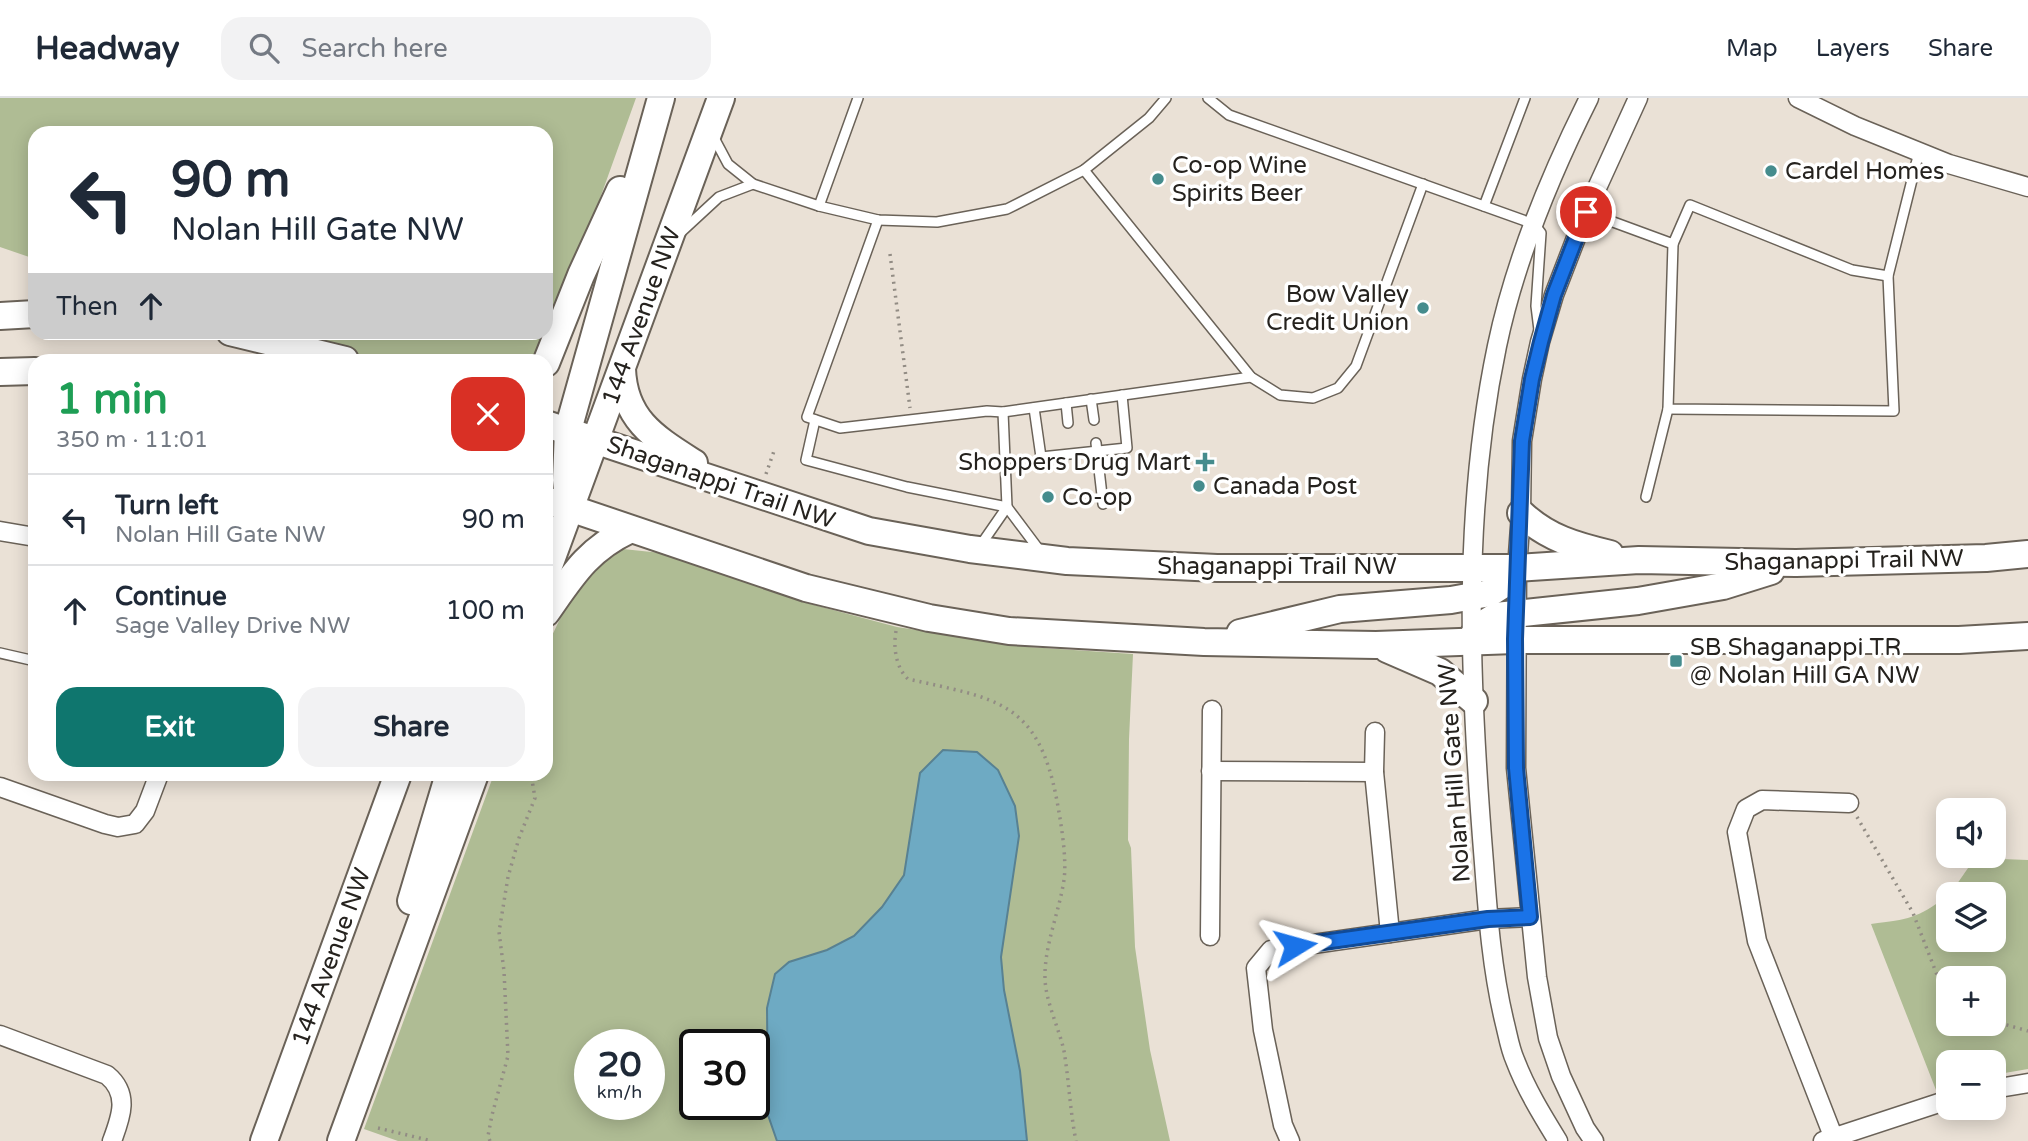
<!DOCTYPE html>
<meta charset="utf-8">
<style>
:root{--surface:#fff;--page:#f2f2f3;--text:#1f2937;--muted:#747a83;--line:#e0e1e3;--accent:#0f766e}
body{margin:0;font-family:"Varela Round",sans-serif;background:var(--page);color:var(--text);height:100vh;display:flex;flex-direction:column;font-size:26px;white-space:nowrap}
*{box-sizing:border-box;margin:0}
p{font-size:23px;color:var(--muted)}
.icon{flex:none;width:38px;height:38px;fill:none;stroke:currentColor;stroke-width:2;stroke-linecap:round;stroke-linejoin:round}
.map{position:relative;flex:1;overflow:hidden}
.sheet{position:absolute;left:28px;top:256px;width:525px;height:427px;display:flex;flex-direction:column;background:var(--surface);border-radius:21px;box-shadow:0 4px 18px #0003}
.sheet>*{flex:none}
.top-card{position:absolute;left:28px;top:28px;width:525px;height:214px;border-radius:21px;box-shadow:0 4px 18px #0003;background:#fff;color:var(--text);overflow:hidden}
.tools{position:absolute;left:1936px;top:700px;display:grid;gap:14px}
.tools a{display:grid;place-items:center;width:70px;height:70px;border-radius:14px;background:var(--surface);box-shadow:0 4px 18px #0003;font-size:35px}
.speed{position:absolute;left:574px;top:931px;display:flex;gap:14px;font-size:35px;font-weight:700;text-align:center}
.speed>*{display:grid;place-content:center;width:91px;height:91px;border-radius:50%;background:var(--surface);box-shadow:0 4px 18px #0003;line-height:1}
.speed small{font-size:18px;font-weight:400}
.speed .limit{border:4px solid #111;border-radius:10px;background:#fff;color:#111}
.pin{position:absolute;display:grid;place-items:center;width:60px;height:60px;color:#fff;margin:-30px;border:4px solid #fff;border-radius:50%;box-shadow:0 2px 7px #0007}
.me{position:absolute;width:77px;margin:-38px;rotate:82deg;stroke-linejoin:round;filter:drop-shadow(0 0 5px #0008)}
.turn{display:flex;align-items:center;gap:24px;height:147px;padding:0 28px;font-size:32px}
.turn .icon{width:91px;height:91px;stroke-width:2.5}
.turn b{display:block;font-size:49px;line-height:60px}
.then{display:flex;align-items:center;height:66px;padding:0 28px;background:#0003;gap:14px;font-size:26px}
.round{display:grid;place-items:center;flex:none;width:74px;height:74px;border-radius:21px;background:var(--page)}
.headline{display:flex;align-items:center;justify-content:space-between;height:119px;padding:0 28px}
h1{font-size:42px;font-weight:700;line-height:52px;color:#1e9e55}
.cta{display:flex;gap:14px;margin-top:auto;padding:14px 28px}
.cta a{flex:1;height:80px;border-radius:21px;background:var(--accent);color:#fff;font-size:28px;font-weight:700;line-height:80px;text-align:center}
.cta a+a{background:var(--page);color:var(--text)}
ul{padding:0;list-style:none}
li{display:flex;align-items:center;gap:21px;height:91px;padding:0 28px;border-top:2px solid var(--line)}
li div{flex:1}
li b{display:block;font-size:26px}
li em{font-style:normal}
header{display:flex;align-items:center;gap:42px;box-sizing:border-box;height:98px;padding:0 35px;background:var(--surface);border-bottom:2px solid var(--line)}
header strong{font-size:33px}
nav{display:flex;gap:38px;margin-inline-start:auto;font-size:24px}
.search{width:490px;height:63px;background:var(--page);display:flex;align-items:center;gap:18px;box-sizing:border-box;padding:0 24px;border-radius:21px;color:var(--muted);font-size:26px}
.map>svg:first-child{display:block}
</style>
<header>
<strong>Headway</strong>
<div class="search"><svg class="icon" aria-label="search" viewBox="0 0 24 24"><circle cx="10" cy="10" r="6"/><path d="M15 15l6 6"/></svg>Search here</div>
<nav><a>Map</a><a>Layers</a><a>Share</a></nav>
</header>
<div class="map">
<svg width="2028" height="1043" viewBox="0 0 2028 1043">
<rect width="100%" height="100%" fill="#eae1d6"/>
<g fill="#afbc94" fill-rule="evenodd">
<polygon points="0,0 636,0 542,262 334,262 252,235 546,234 546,35 35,35 35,161 0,149"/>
<path d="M623,451L661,455L803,504L897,529L1029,549L1133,556L1129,641L1128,742L1131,750L1135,849L1150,952L1170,1043H398L364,1031L494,676H546V550L570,500L588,472L612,459ZM590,947H649V1006H590ZM695,947H754V1006H695Z"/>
<path d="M1975,760L2028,762V971L1993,977V964H1948V988L1936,992L1871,826C1910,821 1915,821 1948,798V842H1993V796H1950ZM1948,880H1993V926H1948Z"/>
</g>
<polygon fill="#6eaac3" stroke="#588192" stroke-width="2" points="943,652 977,654 998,672 1015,708 1019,738 1001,859 1004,892 1020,973 1027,1043 777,1043 768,1017 767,910 775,876 789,864 827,852 854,838 882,809 904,777 920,675"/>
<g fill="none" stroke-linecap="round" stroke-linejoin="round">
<defs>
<g id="service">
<polyline points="1208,0 1229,17 1534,126 1541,135 1536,208 1539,232"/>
<polyline points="712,36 728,66 753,86 819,108 878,122 937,124 1007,111 1084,72 1149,20 1166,0"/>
<polyline points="1084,72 1251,279 1280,297 1313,300 1338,290 1356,268 1423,86"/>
<polyline points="819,108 858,0"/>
<polyline points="1484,108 1525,0"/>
<polyline points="1586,114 1673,146 1690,107 1852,172 1888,178"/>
<polyline points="878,122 807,319 840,330 987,313 1003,314 1251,279"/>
<polyline points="680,135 719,99 753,86"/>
<polyline points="1673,146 1668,311 1894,313 1888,178 1919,54"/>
<polyline points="1091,301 1094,322"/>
<polyline points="1066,305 1068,325"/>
<polyline points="1034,310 1041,359 1127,350 1122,297"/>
<polyline points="1003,314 1007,409 1040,453"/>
<polyline points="815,322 806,362 907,389 1007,409"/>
<polyline points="1096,345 1103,406"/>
<polyline points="1646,399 1668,311"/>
<polyline points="980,448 1007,409"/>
<polyline points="0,555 35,563"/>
</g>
<g id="minor">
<polyline points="1798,0 1855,28 1949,66 2028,89"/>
<polyline points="0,433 35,439"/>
<polyline points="1375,634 1374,674 1390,835"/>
<polyline points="1211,673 1374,674"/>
<polyline points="0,689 105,726 118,729 135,726 145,713 159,676"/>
<polyline points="1210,838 1212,612"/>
<path d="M0,937L107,977C130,996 121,1019 112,1043"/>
<polyline points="1993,991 2028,985"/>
<polyline points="1833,1038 1757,843 1737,734 1746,711 1762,702 1849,705"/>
<polyline points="1290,1043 1283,1027 1263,932 1256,870 1271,852 1488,821 1530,819"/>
<path d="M1558,1043C1542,1017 1526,991 1515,962C1510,951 1508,938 1505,926C1492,873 1488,819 1484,765C1470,592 1461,420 1497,248C1515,162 1550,78 1589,0"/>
<polyline points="1594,1043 1585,1030 1561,978 1548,940 1537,879 1516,670 1517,470 1521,415 1522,343 1532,281 1540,244 1554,197 1586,114 1638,0"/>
<polyline points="1823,1043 1948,1002"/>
</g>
<g id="secondary">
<polyline points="0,218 35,216"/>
<polyline points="230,234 345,262"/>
<polyline points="546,265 581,177 620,92"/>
<path d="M622,271C624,322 655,340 694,365"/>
<polyline points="0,274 35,273"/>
<polyline points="546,326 869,433 970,451 1067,463 1217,470 1517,470 1639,462 1796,465 1986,460 2028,456"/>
<polyline points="546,402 806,490 929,520 1009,533 1204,544 1376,547 1515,542 1959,542 2028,538"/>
<polyline points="568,402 566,382 568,332 661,0"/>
<path d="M1521,415C1547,440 1576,448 1610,456"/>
<polyline points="546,476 721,0"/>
<path d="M546,515C572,478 587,452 629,432"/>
<polyline points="1240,535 1340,511 1451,502 1490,495 1501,488 1517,470"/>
<polyline points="1470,542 1480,528 1496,518 1638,503 1723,488 1771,473"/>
<polyline points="1387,551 1440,574 1474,603"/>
<polyline points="411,803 449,676"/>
<polyline points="264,1043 398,676"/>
<polyline points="341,1043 475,676"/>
</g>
</defs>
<use href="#service" stroke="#6a6258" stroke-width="12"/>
<use href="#minor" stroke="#6a6258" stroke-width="21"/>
<use href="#secondary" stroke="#6a6258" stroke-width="30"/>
<g stroke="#928c84" stroke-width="3.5" stroke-dasharray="2 5" stroke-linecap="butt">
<polyline points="890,156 910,310"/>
<polyline points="766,376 774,353"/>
<path d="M896,533C893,549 896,570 908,581C996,601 1038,602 1057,703C1061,725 1067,760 1064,782C1059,815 1044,848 1045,881C1046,905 1059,930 1064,953C1069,983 1070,1013 1076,1043"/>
<polyline points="1857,719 1913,815 1939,882 1948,894"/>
<polyline points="1993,923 2028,933"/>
<polyline points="378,1030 432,1043"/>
<polyline points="490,1043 488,1038 492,1017 508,958 504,873 499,834 508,779 519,740 535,700 531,676"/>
</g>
<use href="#service" stroke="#fff" stroke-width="9"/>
<use href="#minor" stroke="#fff" stroke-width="18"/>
<use href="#secondary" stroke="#fff" stroke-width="26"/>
</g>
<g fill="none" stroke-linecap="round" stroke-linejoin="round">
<defs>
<polyline id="route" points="1295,848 1488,821 1530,819 1516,670 1515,541 1522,343 1532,281 1541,244 1554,197 1586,114"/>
</defs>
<use href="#route" stroke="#114b97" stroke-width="18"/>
<use href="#route" stroke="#1a73e8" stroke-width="12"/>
</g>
<g fill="#458c8d" stroke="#fff" stroke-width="2.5">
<circle cx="1771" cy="73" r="7"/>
<circle cx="1158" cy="81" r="7"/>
<circle cx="1423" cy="210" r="7"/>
<path d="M1201.5 353.5h7v7h7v7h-7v7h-7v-7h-7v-7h7z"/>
<circle cx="1199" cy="388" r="7"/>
<circle cx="1048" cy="399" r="7"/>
<rect x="1669" y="556" width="14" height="14" rx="3.5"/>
</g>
<g text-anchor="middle" stroke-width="7" stroke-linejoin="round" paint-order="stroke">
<g font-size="24" fill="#25221e" stroke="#fff" text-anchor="start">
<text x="1172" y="75">Co-op Wine<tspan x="1172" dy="28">Spirits Beer</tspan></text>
<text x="1785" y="81">Cardel Homes</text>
<text x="1409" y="204" text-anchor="end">Bow Valley<tspan x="1409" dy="28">Credit Union</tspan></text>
<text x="1191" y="372" text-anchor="end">Shoppers Drug Mart</text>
<text x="1213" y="396">Canada Post</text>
<text x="1062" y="407">Co-op</text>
<text x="1690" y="557">SB Shaganappi TR<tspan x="1690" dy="28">@ Nolan Hill GA NW</tspan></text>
</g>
<g font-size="24" fill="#25221e" stroke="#fff">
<text transform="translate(641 218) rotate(-70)" y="8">144 Avenue NW</text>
<text transform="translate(721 384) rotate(19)" y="8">Shaganappi Trail NW</text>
<text transform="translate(1844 462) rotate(-1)" y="8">Shaganappi Trail NW</text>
<text x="1277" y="476">Shaganappi Trail NW</text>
<text transform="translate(1454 675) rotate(-94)" y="8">Nolan Hill Gate NW</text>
<text transform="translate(331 859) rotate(-70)" y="8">144 Avenue NW</text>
</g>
</g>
</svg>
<div class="tools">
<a><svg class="icon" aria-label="sound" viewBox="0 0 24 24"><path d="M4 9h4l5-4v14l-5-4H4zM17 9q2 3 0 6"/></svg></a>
<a><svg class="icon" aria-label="layers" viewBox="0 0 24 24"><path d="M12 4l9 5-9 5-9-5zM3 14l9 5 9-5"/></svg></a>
<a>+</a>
<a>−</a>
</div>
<div class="speed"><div>20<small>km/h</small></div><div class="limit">30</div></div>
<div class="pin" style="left:1586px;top:114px;background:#d93025"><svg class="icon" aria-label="arrive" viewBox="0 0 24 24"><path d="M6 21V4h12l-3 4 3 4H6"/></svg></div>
<svg class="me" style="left:1295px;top:848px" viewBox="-20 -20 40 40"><path d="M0-17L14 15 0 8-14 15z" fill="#1a73e8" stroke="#fff" stroke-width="4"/></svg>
<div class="top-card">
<div class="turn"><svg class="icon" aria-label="left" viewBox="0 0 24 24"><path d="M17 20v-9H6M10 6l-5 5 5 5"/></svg><div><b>90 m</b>Nolan Hill Gate NW</div></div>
<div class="then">Then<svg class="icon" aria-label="ahead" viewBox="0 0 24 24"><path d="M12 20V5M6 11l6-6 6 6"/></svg></div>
</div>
<section class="sheet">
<div class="headline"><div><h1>1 min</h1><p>350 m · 11:01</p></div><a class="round" style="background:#d93025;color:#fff"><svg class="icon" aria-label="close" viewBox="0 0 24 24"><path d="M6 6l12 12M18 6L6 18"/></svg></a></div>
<ul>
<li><svg class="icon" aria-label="left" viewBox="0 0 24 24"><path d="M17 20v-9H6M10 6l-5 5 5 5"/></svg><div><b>Turn left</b><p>Nolan Hill Gate NW</p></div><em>90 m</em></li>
<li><svg class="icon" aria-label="ahead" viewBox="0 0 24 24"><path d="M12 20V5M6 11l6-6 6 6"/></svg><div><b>Continue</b><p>Sage Valley Drive NW</p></div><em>100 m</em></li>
</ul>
<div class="cta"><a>Exit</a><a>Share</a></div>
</section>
</div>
